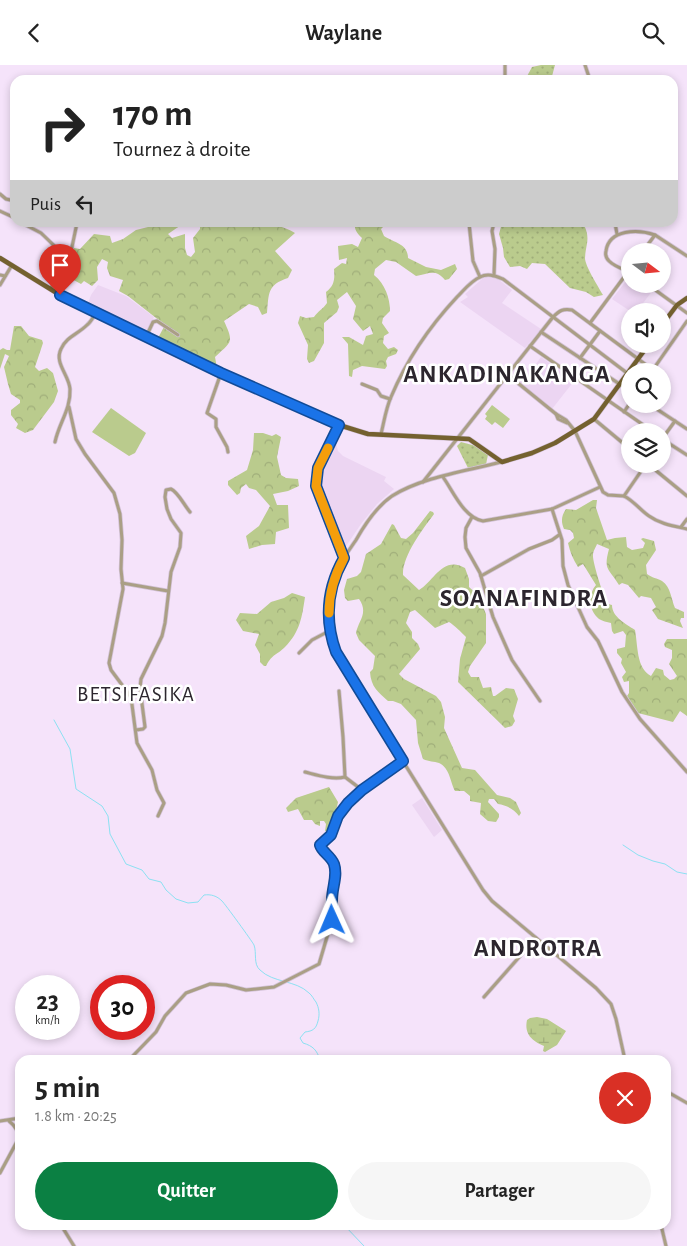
<!DOCTYPE html>
<html lang="fr">
<meta charset="utf-8">
<style>
:root{--surface:#fff;--page:#f6f6f6;--text:#222;--muted:#767676;--accent:#0b8043}
body{margin:0;font-family:"Alegreya Sans",sans-serif;background:var(--page);color:var(--text);height:100vh;display:flex;flex-direction:column;font-size:19px;white-space:nowrap}
*{box-sizing:border-box;margin:0}
p{font-size:16px;color:var(--muted)}
.icon{flex:none;width:28px;height:28px;fill:none;stroke:currentColor;stroke-width:2;stroke-linecap:round;stroke-linejoin:round}
.map{position:relative;flex:1;overflow:hidden}
.drawer{position:absolute;left:15px;top:990px;width:656px;height:175px;display:flex;flex-direction:column;background:var(--surface);border-radius:15px;box-shadow:0 2px 8px #0003}
.drawer>*{flex:none}
.hud{position:absolute;left:10px;top:10px;width:668px;height:152px;border-radius:15px;box-shadow:0 2px 8px #0003;background:#fff;color:var(--text);overflow:hidden}
.needle{width:32px;rotate:106deg}
.controls{position:absolute;left:621px;top:178px;display:grid;gap:10px}
.controls a{display:grid;place-items:center;width:50px;height:50px;border-radius:50%;background:var(--surface);box-shadow:0 2px 8px #0003;font-size:25px}
.speed{position:absolute;left:15px;top:910px;display:flex;gap:10px;font-size:25px;font-weight:700;text-align:center}
.speed>*{display:grid;place-content:center;width:65px;height:65px;border-radius:50%;background:var(--surface);box-shadow:0 2px 8px #0003;line-height:1}
.speed small{font-size:12px;font-weight:400}
.speed .limit{border:8px solid #d22;background:#fff;color:#111}
.pin{position:absolute;display:grid;place-items:center;width:42px;height:42px;color:#fff;margin:-51px -21px;border-radius:50% 50% 50% 0;rotate:-45deg;box-shadow:0 0 5px #0007}
.pin .icon{rotate:45deg}
.me{position:absolute;width:55px;margin:-28px;rotate:359deg;stroke-linejoin:round;filter:drop-shadow(0 0 4px #0008)}
.turn{display:flex;align-items:center;gap:18px;height:105px;padding:0 20px;font-size:22px}
.turn .icon{width:65px;height:65px;stroke-width:2.5}
.turn b{display:block;font-size:35px;line-height:42px}
.then{display:flex;align-items:center;height:48px;padding:0 20px;background:#0003;gap:10px;font-size:19px}
.round{display:grid;place-items:center;flex:none;width:52px;height:52px;border-radius:26px;background:var(--page)}
.head{display:flex;align-items:center;justify-content:space-between;height:85px;padding:0 20px}
h1{font-size:30px;font-weight:700;line-height:38px}
.primary-button{display:flex;gap:10px;margin-top:auto;padding:10px 20px}
.primary-button a{flex:1;height:58px;border-radius:30px;background:var(--accent);color:#fff;font-size:20px;font-weight:700;line-height:58px;text-align:center}
.primary-button a+a{background:var(--page);color:var(--text)}
header{display:flex;justify-content:space-between;align-items:center;height:65px;padding:0 20px;background:var(--surface);font-size:22px;font-weight:700}
.map>svg:first-child{display:block}
</style>
<header><svg class="icon" aria-label="back" viewBox="0 0 24 24"><path d="M15 5l-7 7 7 7"/></svg>Waylane<svg class="icon" aria-label="search" viewBox="0 0 24 24"><circle cx="10" cy="10" r="6"/><path d="M15 15l6 6"/></svg></header>
<div class="map">
<svg width="687" height="1181" viewBox="0 0 687 1181">
<defs>
<pattern id="grass-dots" width="8" height="8" patternUnits="userSpaceOnUse" patternTransform="scale(1.25)"><rect width="8" height="8" fill="#bacb8d"/><path d="M2 2h.1M6 6h.1" fill="none" stroke="#a0ae7a" stroke-width="1.8" stroke-linecap="round"/></pattern>
<pattern id="forest-crowns" width="20" height="18" patternUnits="userSpaceOnUse" patternTransform="scale(1.25)"><rect width="20" height="18" fill="#bacb8d"/><path d="M2 6a3 3 0 1 1 6 0M12 15a3 3 0 1 1 6 0" fill="none" stroke="#a0ae7a"/></pattern>
<pattern id="wetland-marsh" width="20" height="14" patternUnits="userSpaceOnUse" patternTransform="scale(1.25)"><rect width="20" height="14" fill="#bacb8d"/><path d="M1 5h8M5 5V1M11 12h8M15 12V8" fill="none" stroke="#a0ae7a"/></pattern>
</defs>
<rect width="100%" height="100%" fill="#f5e3fa"/>
<g fill="#ecd5f2">
<polygon points="630,211 630,219 643,219 653,225 637,246 630,246 612,234"/>
<polygon points="486,212 498,214 512,225 502,238 541,264 525,283 460,237 468,232 465,229 482,214"/>
<polygon points="98,220 126,231 154,252 145,270 87,241 91,230"/>
<polygon points="541,292 574,316 552,344 514,313 512,307 521,298 531,306"/>
<polygon points="333,376 336,378 338,386 343,391 386,412 384,416 394,424 377,439 361,459 344,484 341,480 318,421 321,401"/>
<polygon points="422,733 442,765 434,772 412,740"/>
</g>
<g fill="url(#grass-dots)">
<polygon points="541,0 555,0 551,15 525,15 532,2"/>
<path d="M502,158H583C591,173 586,178 585,193C585,201 598,221 603,230L594,232L586,227L570,223L545,199L532,198L527,204L520,201L510,202L504,192L503,183L499,169Z"/>
<polygon points="461,377 476,381 488,390 486,399 468,403 457,381"/>
</g>
<g fill="url(#forest-crowns)">
<path d="M164,158H184L168,169L172,173L185,169V183L187,190L191,192L195,187L193,173L200,164V158C229,158 270,153 295,168L275,186L292,205L288,213C267,220 269,228 267,248L262,250L258,242L249,239L224,256C234,278 232,276 215,292L217,303L158,273L165,260L128,231L119,226L123,215L110,211L107,203L108,197L102,194L97,202L98,215L92,221L84,216L81,219L68,212L67,208L74,183L80,184L94,169L110,171L112,178L123,174L136,165Z"/>
<path d="M355,158H407L408,160H406L400,158L395,161L386,159L381,164L384,171C395,178 408,179 408,193L426,202L441,205L455,199L457,204L449,214L445,215C435,203 429,209 416,211L396,197L386,195L375,204L374,210C385,219 390,233 390,246L383,253L382,258L389,268L384,271L383,278L388,284L394,282L398,285L396,289L388,292L386,296L387,301L385,304L362,301L353,305L352,312L349,311L348,279L342,272H349L363,280L366,271L373,269L370,261L363,266L353,254L356,241L347,227L337,235L339,242L337,247L324,258V278L314,296L309,298L307,294L308,280L298,258L300,251L306,253L314,252C318,246 323,244 327,238L326,227C334,221 335,215 334,204L342,198L346,199L347,193L339,195L338,181L352,179L358,182L362,173C357,168 354,165 355,158Z"/>
<polygon points="14,261 21,261 29,271 42,275 43,278 35,302 39,306 47,303 53,308 58,326 54,337 33,365 25,368 16,363 18,359 11,350 11,345 20,338 20,335 11,329 8,319 4,302 9,291 5,289 0,304 0,285 3,283 7,285 10,285"/>
<polygon points="254,368 263,368 272,371 276,369 281,372 277,392 281,410 286,413 298,414 299,421 288,426 273,429 277,440 288,440 289,463 276,467 275,479 262,480 249,484 246,471 259,461 270,441 256,425 249,423 246,419 241,423 240,428 237,430 228,420 228,416 247,405 253,385"/>
<path d="M593,435H597L596,443L607,475L615,473L626,472L627,482L632,485L643,483L645,478L641,474L643,473L654,476L656,485L646,500L647,509C652,513 657,513 662,516C671,522 671,534 675,543L684,547V553H681L680,556L683,563L658,554L652,545L656,542L651,533L641,531L639,533L628,520L622,518L619,520C609,503 603,506 609,484L597,479C596,482 593,486 593,490C592,496 604,534 608,539L612,540C612,552 626,559 635,565C638,580 636,603 651,611L656,603L663,605L664,610L670,615L674,614L677,611L669,599L672,593V585L665,582L664,579L667,574H687V651L680,646L673,657L638,648L627,631L629,628V616L624,617L622,612L626,607L621,598L622,594L617,588V584L625,582L626,570L623,566L614,569L612,566L611,558C607,557 602,556 599,554C588,545 588,529 596,520L583,499L578,502C573,494 570,487 568,478L574,473L573,468L570,465L564,464C561,457 561,451 566,444L576,445Z"/>
<path d="M430,446L433,447L434,449C423,464 402,491 403,510L419,525C434,516 443,490 465,503L469,514V522L478,530L486,549V578L470,601L468,607L471,612H479L483,623L491,622L493,631H495L506,623L514,624L518,634L513,651L515,656L512,661L505,663L458,617L460,594L466,572C461,567 454,560 449,557L435,563L415,545L410,547L406,558L412,567V573L418,579L420,584L399,609L404,614L436,631L441,637L445,652L444,663L462,703L475,705L497,730L510,733L516,737L521,748L519,751C514,744 506,740 498,739L494,734H489L488,737L499,749V752L496,757L488,756L480,749L481,738L470,736V731L464,726H455C450,717 450,703 439,698C434,696 429,697 423,694L418,678L416,655L401,639L393,636H388C378,627 371,622 370,607L373,604L375,591L359,575L356,568C358,556 369,548 359,534L348,536L345,533L344,525L347,514L357,511L361,507L366,489L381,479L392,459L394,460L401,473L406,474L413,468Z"/>
<path d="M292,528L305,532C302,552 300,567 285,582C276,591 273,588 266,601H264L260,597V589L255,580L259,569L243,566L236,555L240,548L257,549L271,537L284,533Z"/>
<polygon points="329,722 338,737 331,768 325,766 326,759 324,756 320,756 320,761 315,759 312,755 304,755 298,744 288,747 286,743 296,733"/>
</g>
<path fill="url(#wetland-marsh)" d="M537,952L547,954L566,966L557,980L545,987L543,986L544,981C532,976 524,969 527,955L530,953Z"/>
<g fill="#bacb8d">
<polygon points="492,340 510,354 503,363 495,357 492,360 485,354 487,351 485,349"/>
<polygon points="111,343 146,368 135,388 129,391 92,367"/>
</g>
<g fill="none" stroke-linecap="round" stroke-linejoin="round">
<g stroke="#8ce1f2" stroke-width="1">
<path d="M54,655L70,684L76,724L102,741L108,751L110,769L126,799L142,805L149,814L161,817L166,825L176,834L188,838L198,837L204,830C211,829 217,831 222,836C225,839 252,876 254,880C257,888 253,899 260,905C273,918 296,915 309,928C312,930 314,935 316,937C319,943 320,949 318,956C316,964 313,966 305,967L300,973L303,978C313,981 317,985 320,995"/>
<polyline points="623,780 638,790 653,796 665,799 677,807 687,809"/>
<polyline points="344,1160 364,1181"/>
</g>
<defs>
<g id="minor">
<polyline points="585,0 590,15"/>
<polyline points="505,15 505,0"/>
<polyline points="0,129 6,134 15,136"/>
<polyline points="0,146 15,153"/>
<polyline points="22,158 41,168 68,194"/>
<polyline points="469,158 473,196 480,212"/>
<polyline points="494,158 492,166 495,184 494,210"/>
<polyline points="615,158 617,169"/>
<polyline points="643,186 655,170 687,191"/>
<path d="M630,207C623,204 615,202 609,196C606,193 605,190 606,186C609,164 638,164 655,170"/>
<polyline points="0,210 5,211"/>
<polyline points="647,219 687,248"/>
<polyline points="0,220 12,200"/>
<polyline points="50,224 68,201 77,158"/>
<polyline points="590,258 630,204"/>
<polyline points="541,267 630,326"/>
<polyline points="146,272 153,257 157,256 178,270"/>
<polyline points="530,281 652,366"/>
<polyline points="580,293 600,266"/>
<polyline points="652,306 687,256"/>
<polyline points="221,308 207,348 216,354 216,362 227,382 228,387"/>
<polyline points="508,310 556,349 566,355 575,366 603,427 608,430 624,431 646,399"/>
<polyline points="362,319 377,325 381,331 390,334"/>
<polyline points="649,339 687,364"/>
<polyline points="69,342 76,374 85,389 114,428 120,449 122,475 121,504 123,524 109,598 111,605 131,632 137,678 152,705 157,725 164,738 158,751"/>
<polyline points="624,347 630,338"/>
<polyline points="556,349 558,354 567,358"/>
<polyline points="594,354 630,384"/>
<polyline points="339,360 318,403 316,421 344,493"/>
<path d="M381,369C384,357 386,343 391,332C407,294 429,262 457,232C464,225 471,216 480,212C488,208 495,211 503,214L627,308"/>
<polyline points="662,374 687,390"/>
<polyline points="662,374 675,356"/>
<path d="M55,377C59,358 71,344 70,324C69,310 54,298 61,284C66,272 78,269 87,260C91,257 93,252 96,248"/>
<path d="M501,397C467,406 422,412 392,431C376,442 365,459 356,475C349,485 341,496 336,508C326,529 326,565 336,586C338,592 342,597 345,603L483,825L492,836L596,923L611,939L616,954L625,995"/>
<polyline points="648,399 687,431"/>
<path d="M443,412C453,426 464,453 483,456L552,444L600,422"/>
<path d="M423,417L553,252C559,246 563,243 572,245L653,305"/>
<path d="M624,431C634,436 640,445 649,451C660,459 674,461 687,464"/>
<polyline points="552,444 562,475 563,501 568,520 587,562 598,576 622,627 640,654 687,707"/>
<polyline points="472,452 466,463 465,472 466,483 480,508 493,552 512,595 540,636"/>
<polyline points="681,462 687,454"/>
<polyline points="481,511 529,484 552,475 559,470"/>
<polyline points="122,518 168,526"/>
<polyline points="299,588 312,575 331,565"/>
<polyline points="339,626 343,672 345,712 362,725 403,696"/>
<path d="M136,665L143,664L145,662L140,623L141,614L162,571L165,558L171,507L180,482L181,468L171,454L167,444L165,432L166,425L171,424C178,427 184,440 190,447"/>
<path d="M305,707C317,710 332,715 345,712"/>
<polyline points="484,932 536,873"/>
<path d="M129,995L156,967L165,951L186,928L210,919L226,920L246,925L274,922L319,899L332,855L333,846L331,836L336,808L333,796L321,783L320,779C334,768 330,767 337,753C342,742 353,732 362,725"/>
<polyline points="666,1026 687,1038"/>
<polyline points="0,1056 20,1053"/>
<path d="M9,1056C18,1063 18,1068 20,1078"/>
<polyline points="0,1108 20,1071"/>
<polyline points="61,1160 74,1181"/>
<polyline points="661,1160 666,1181"/>
</g>
<g id="major">
<polyline points="0,193 60,230 221,308 339,360 368,369 469,374 502,397 532,388 555,378 594,354 649,279"/>
<polyline points="662,260 677,240 687,233"/>
</g>
</defs>
<use href="#minor" stroke="#d1c1d5" stroke-width="4.5"/>
<use href="#major" stroke="#d1c1d5" stroke-width="5.5"/>
<use href="#minor" stroke="#aa9f85" stroke-width="3"/>
<use href="#major" stroke="#74612f" stroke-width="4.5"/>
</g>
<g fill="none" stroke-linecap="round" stroke-linejoin="round">
<defs>
<path id="route" d="M60,230L221,308L339,360L318,403L316,421L344,493C327,523 324,554 336,587L403,696L362,725L348,738L338,751L331,770L320,780C322,787 331,791 334,799C338,811 332,822 332,835C331,842 333,848 332,855"/>
</defs>
<use href="#route" stroke="#114b97" stroke-width="12"/>
<use href="#route" stroke="#1a73e8" stroke-width="9"/>
<path stroke="#f59e0b" stroke-width="9" d="M328,383L318,403L316,421L344,493C334,511 329,527 329,548"/>
</g>
<g text-anchor="middle" stroke-width="5" stroke-linejoin="round" paint-order="stroke">
<g font-size="21" letter-spacing="1" fill="#2c262e" stroke="#fff">
<text x="136" y="636">BETSIFASIKA</text>
</g>
<g font-size="25" font-weight="bold" letter-spacing="1" fill="#2c262e" stroke="#fff">
<text x="507" y="317">ANKADINAKANGA</text>
<text x="524" y="541">SOANAFINDRA</text>
<text x="538" y="891">ANDROTRA</text>
</g>
</g>
</svg>
<div class="controls">
<a><svg class="needle" viewBox="-14 -14 28 28"><path d="M0-13l5 13h-10z" fill="#e53935"/><path d="M0 13l5-13h-10z" fill="#767676"/></svg></a>
<a><svg class="icon" aria-label="sound" viewBox="0 0 24 24"><path d="M4 9h4l5-4v14l-5-4H4zM17 9q2 3 0 6"/></svg></a>
<a><svg class="icon" aria-label="search" viewBox="0 0 24 24"><circle cx="10" cy="10" r="6"/><path d="M15 15l6 6"/></svg></a>
<a><svg class="icon" aria-label="layers" viewBox="0 0 24 24"><path d="M12 4l9 5-9 5-9-5zM3 14l9 5 9-5"/></svg></a>
</div>
<div class="speed"><div>23<small>km/h</small></div><div class="limit">30</div></div>
<div class="pin" style="left:60px;top:230px;background:#d93025"><svg class="icon" aria-label="arrive" viewBox="0 0 24 24"><path d="M6 21V4h12l-3 4 3 4H6"/></svg></div>
<svg class="me" style="left:332px;top:855px" viewBox="-20 -20 40 40"><path d="M0-17L14 15 0 8-14 15z" fill="#1a73e8" stroke="#fff" stroke-width="4"/></svg>
<div class="hud">
<div class="turn"><svg class="icon" aria-label="right" viewBox="0 0 24 24"><path d="M7 20v-9h11M14 6l5 5-5 5"/></svg><div><b>170 m</b>Tournez à droite</div></div>
<div class="then">Puis<svg class="icon" aria-label="left" viewBox="0 0 24 24"><path d="M17 20v-9H6M10 6l-5 5 5 5"/></svg></div>
</div>
<section class="drawer">
<div class="head"><div><h1>5 min</h1><p>1.8 km · 20:25</p></div><a class="round" style="background:#d93025;color:#fff"><svg class="icon" aria-label="close" viewBox="0 0 24 24"><path d="M6 6l12 12M18 6L6 18"/></svg></a></div>
<div class="primary-button"><a>Quitter</a><a>Partager</a></div>
</section>
</div>
